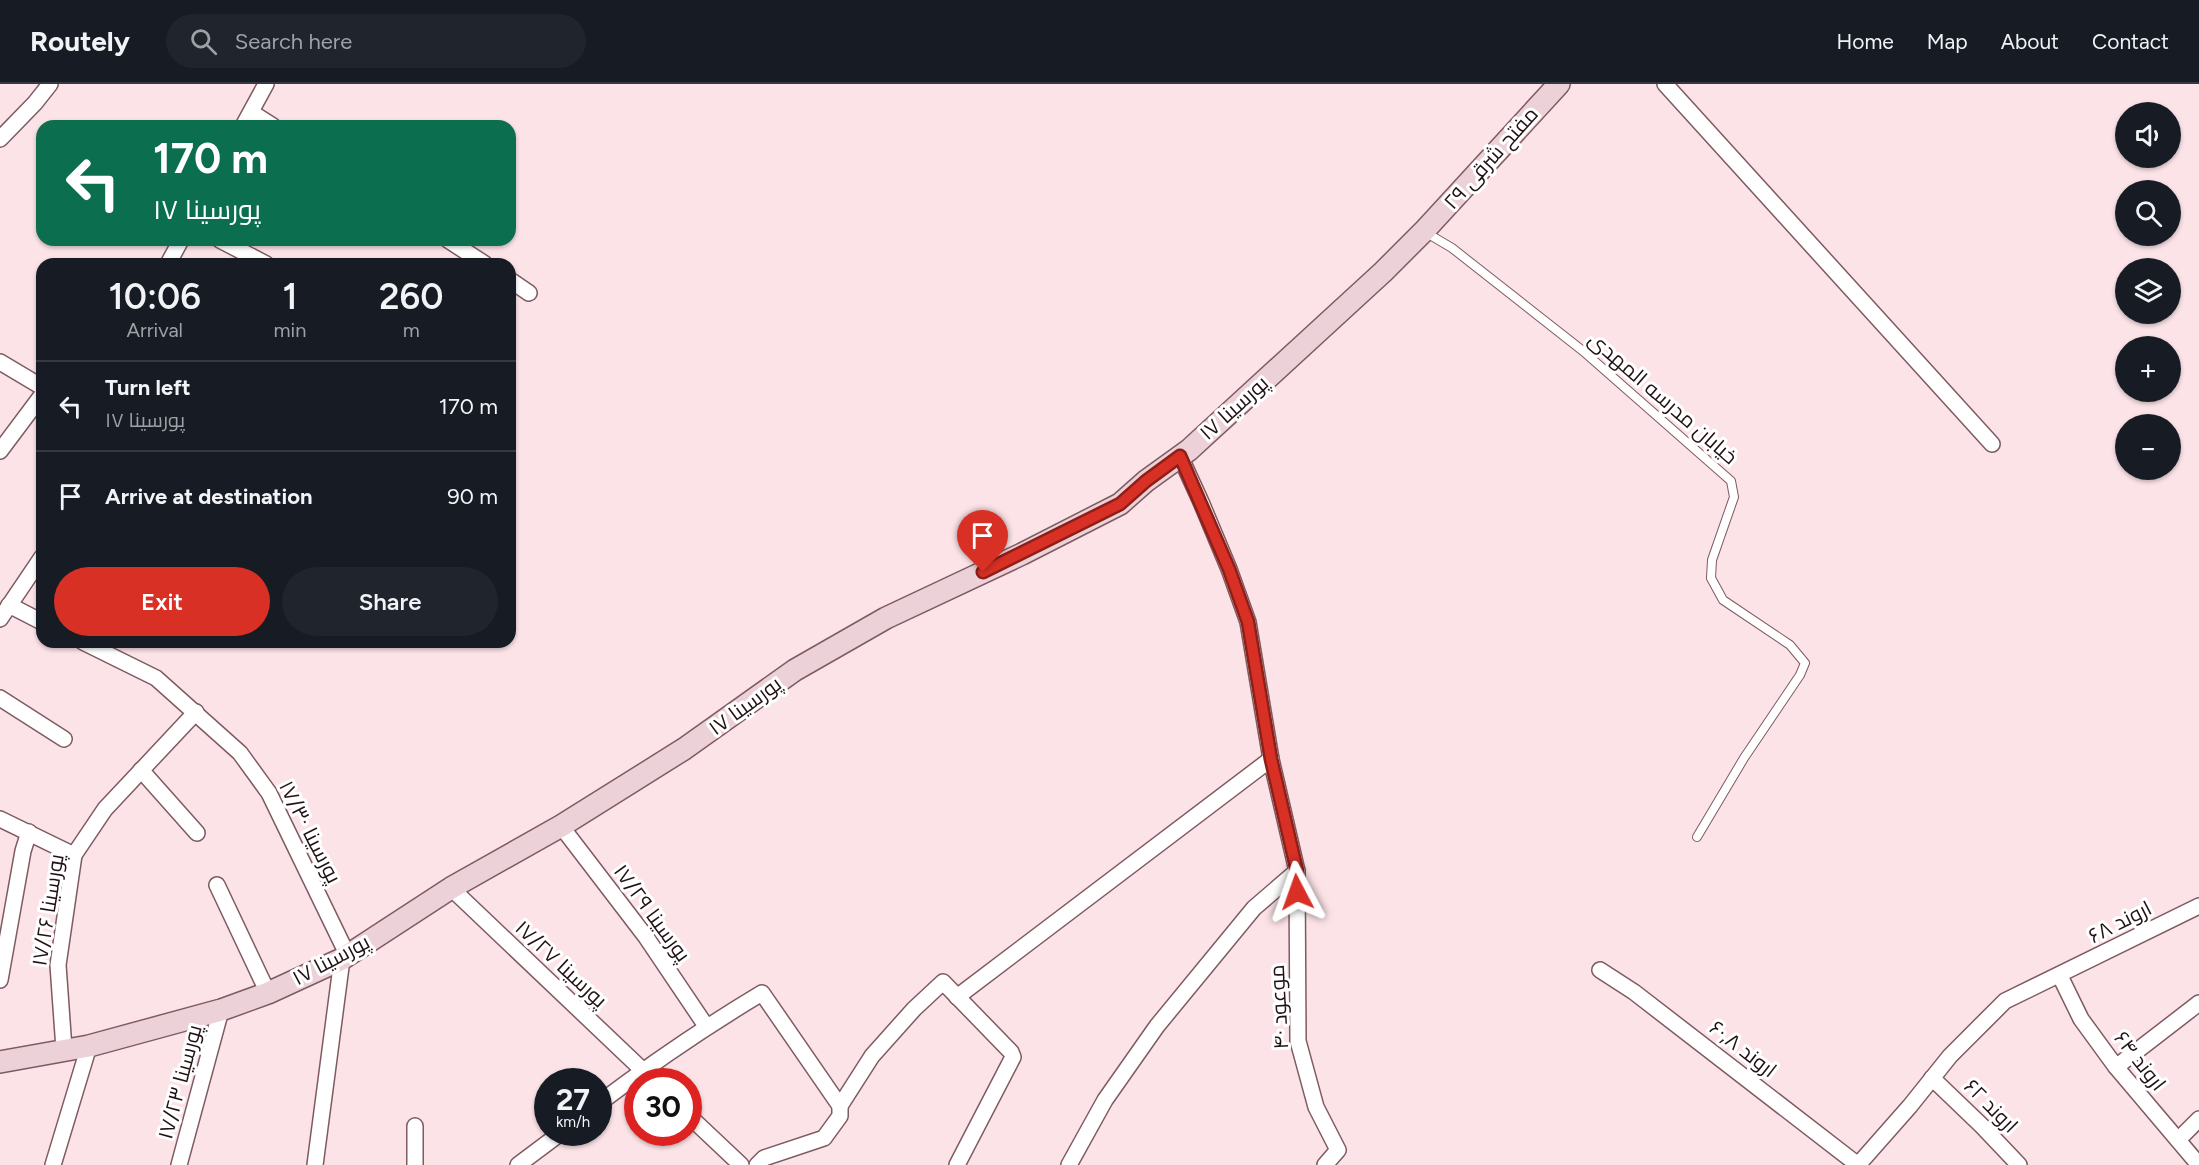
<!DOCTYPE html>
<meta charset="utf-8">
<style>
:root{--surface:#171b24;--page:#20242c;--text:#f1f3f6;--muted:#9ea1a6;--line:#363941;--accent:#d93025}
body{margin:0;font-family:Figtree,Cairo,sans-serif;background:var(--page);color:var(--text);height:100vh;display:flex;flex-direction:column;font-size:22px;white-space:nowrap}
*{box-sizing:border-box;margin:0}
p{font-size:20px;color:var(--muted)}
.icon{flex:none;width:33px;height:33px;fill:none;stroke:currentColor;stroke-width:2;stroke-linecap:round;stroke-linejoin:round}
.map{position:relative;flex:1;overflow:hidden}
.drawer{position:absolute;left:36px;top:174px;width:480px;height:390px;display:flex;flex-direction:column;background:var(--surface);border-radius:18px;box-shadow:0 2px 4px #0004}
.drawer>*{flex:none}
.guide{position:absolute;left:36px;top:36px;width:480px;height:126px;border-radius:18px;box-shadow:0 2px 4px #0004;background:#0b6e4f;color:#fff;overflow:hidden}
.tools{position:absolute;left:2115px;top:18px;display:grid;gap:12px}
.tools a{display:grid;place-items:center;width:66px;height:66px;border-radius:50%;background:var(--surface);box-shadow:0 2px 4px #0004;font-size:30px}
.speed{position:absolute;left:534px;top:984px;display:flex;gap:12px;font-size:30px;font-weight:700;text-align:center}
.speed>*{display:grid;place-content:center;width:78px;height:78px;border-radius:50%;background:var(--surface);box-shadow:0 2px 4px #0004;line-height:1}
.speed small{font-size:15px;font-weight:400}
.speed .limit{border:9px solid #d22;background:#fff;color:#111}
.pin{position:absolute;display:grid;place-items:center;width:51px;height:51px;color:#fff;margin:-62px -26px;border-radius:50% 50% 50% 0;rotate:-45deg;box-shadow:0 0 6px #0007}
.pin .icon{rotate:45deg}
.me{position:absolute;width:66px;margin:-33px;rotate:356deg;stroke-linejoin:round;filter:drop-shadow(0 0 4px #0008)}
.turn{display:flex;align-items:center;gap:21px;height:126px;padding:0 18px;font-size:27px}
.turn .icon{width:78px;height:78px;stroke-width:2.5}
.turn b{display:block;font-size:42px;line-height:51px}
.eta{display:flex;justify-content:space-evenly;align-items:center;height:102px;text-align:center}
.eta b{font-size:36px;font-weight:600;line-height:42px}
.button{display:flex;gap:12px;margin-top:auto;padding:12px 18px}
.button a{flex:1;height:69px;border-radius:36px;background:var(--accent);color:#fff;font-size:24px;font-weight:600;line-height:69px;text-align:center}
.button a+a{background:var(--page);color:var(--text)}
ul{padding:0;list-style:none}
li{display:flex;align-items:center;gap:18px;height:90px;padding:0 18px;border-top:2px solid var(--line)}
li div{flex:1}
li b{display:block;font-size:22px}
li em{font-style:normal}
header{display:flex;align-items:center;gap:36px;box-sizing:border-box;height:84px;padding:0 30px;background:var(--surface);border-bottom:2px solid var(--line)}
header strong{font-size:28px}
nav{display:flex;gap:33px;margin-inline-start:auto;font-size:21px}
.search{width:420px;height:54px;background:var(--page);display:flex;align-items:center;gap:15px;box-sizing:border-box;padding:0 21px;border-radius:33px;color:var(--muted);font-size:22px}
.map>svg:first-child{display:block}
</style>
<header>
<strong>Routely</strong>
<div class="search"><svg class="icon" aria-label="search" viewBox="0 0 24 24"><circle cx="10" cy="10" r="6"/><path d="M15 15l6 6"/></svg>Search here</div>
<nav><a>Home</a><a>Map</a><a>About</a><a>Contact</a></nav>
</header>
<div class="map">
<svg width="2199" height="1081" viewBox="0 0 2199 1081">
<rect width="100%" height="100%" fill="#fce3e7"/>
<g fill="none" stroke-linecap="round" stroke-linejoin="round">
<defs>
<polyline id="lane" points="1425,148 1452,164 1583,267 1731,397 1734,413 1712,476 1711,494 1723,516 1790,561 1805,579 1800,591 1744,674 1697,753"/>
<g id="street">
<polyline points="1665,0 1992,360"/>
<polyline points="251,28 273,42"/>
<polyline points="243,42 266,0"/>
<polyline points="0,55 35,19 50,0"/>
<polyline points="220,156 266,180"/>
<polyline points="448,156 485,180"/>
<polyline points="168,180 181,156"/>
<polyline points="510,196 529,209"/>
<polyline points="0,278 42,303"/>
<polyline points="0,367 42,311"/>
<polyline points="1180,372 1201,418 1229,485 1248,538 1271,675 1297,787 1298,957 1316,1023 1338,1066 1325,1081"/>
<polyline points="9,521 42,538"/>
<polyline points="0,535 42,473"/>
<polyline points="83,558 156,594 240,669 269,709 347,870"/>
<polyline points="0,614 64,655"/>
<polyline points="141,686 197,749"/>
<polyline points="0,735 74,771"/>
<polyline points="561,742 646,853 706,942"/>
<polyline points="217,801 268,909"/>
<polyline points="451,804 655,998"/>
<polyline points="1600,886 1634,908 1858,1081"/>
<polyline points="2060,892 2081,935 2116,983 2199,1081"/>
<polyline points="0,896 23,767 29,748"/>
<polyline points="957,913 1271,675"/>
<polyline points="64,965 58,881 74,771 105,725 196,628"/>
<polyline points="2116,983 2199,919"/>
<polyline points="1932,994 1982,1042 2019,1081"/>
<path d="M598,1020C651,980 705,943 762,909L840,1022L872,972L914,925L943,898L1011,968L1013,973L957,1081"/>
<polyline points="688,1031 741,1081"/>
<polyline points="415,1042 415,1081"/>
<polyline points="2178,1056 2199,1035"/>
<polyline points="53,1081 89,962"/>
<polyline points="179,1081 221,926"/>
<polyline points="315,1081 342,875"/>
<polyline points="518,1081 562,1048"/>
<polyline points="757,1081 764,1074 824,1054 840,1032 840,1022"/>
<polyline points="1069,1081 1105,1016 1157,942 1254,824 1297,787"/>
<polyline points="1858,1081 1910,1022 1950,972 2005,917 2199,822"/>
</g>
<polyline id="secondary" points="0,978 89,962 221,926 268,909 342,875 451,804 561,742 684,665 795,586 886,534 1022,470 1120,420 1146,397 1189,366 1383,188 1424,147 1559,0"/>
</defs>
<use href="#lane" stroke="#7e5b61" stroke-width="10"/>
<use href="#street" stroke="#7e5b61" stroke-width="18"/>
<use href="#secondary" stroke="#7e5b61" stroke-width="24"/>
<use href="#lane" stroke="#fff" stroke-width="8"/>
<use href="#street" stroke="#fff" stroke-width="15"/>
<use href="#secondary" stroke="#ecd2d8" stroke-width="21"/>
</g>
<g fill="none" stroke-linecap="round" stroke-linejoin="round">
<defs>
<polyline id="route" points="983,488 1120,420 1146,397 1180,372 1229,485 1248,538 1271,675 1297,787 1297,808"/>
</defs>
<use href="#route" stroke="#8d1f18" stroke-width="15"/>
<use href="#route" stroke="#d93025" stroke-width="10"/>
</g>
<g text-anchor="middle" stroke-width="6" stroke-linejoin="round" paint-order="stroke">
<g font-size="21" fill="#201215" stroke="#fff">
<text transform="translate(1491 74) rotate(-48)" y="7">مفتح شرقی ۲۹</text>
<text transform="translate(1663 314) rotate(41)" y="7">خیابان مدرسه المهدی</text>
<text transform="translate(1234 324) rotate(-42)" y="7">پورسینا ۱۷</text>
<text transform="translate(745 622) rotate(-36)" y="7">پورسینا ۱۷</text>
<text transform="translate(310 748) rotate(63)" y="7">پورسینا ۱۷/۳۰</text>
<text transform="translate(48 826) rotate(-81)" y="7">پورسینا ۱۷/۲۶</text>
<text transform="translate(652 829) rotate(54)" y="7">پورسینا ۱۷/۲۹</text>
<text transform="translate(2120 838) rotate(-27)" y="7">اروند ۶۸</text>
<text transform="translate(331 876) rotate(-28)" y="7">پورسینا ۱۷</text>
<text transform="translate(561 880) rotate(43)" y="7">پورسینا ۱۷/۲۷</text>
<text transform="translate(1279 923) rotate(-93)" y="7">موعود ۴۰</text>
<text transform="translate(1743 965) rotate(38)" y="7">اروند ۶۰٫۸</text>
<text transform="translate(2140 977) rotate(52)" y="7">اروند ۶۴</text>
<text transform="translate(180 998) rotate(-75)" y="7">پورسینا ۱۷/۲۳</text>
<text transform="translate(1991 1022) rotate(45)" y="7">اروند ۶۲</text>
</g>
</g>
</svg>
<div class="tools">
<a><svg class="icon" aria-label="sound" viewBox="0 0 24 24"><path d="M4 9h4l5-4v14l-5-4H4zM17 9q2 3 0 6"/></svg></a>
<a><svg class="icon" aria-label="search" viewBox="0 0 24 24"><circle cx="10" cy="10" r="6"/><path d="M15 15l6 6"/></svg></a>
<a><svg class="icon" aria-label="layers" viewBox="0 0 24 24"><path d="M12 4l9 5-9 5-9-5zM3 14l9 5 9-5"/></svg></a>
<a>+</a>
<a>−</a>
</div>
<div class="speed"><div>27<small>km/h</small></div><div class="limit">30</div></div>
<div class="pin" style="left:983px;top:488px;background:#d93025"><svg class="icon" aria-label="arrive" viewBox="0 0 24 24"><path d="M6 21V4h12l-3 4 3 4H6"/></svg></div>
<svg class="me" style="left:1297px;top:808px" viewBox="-20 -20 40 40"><path d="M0-17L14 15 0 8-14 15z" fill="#d93025" stroke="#fff" stroke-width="4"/></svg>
<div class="guide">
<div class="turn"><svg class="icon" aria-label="left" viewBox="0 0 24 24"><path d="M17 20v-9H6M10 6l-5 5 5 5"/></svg><div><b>170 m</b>پورسینا ۱۷</div></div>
</div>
<section class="drawer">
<div class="eta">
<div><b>10:06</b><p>Arrival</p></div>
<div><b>1</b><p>min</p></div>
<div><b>260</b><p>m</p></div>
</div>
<ul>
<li><svg class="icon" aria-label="left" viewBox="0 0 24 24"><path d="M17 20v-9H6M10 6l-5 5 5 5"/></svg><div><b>Turn left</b><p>پورسینا ۱۷</p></div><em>170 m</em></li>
<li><svg class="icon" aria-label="arrive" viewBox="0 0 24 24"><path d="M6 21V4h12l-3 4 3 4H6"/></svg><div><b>Arrive at destination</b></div><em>90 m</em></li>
</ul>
<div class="button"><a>Exit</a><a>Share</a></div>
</section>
</div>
